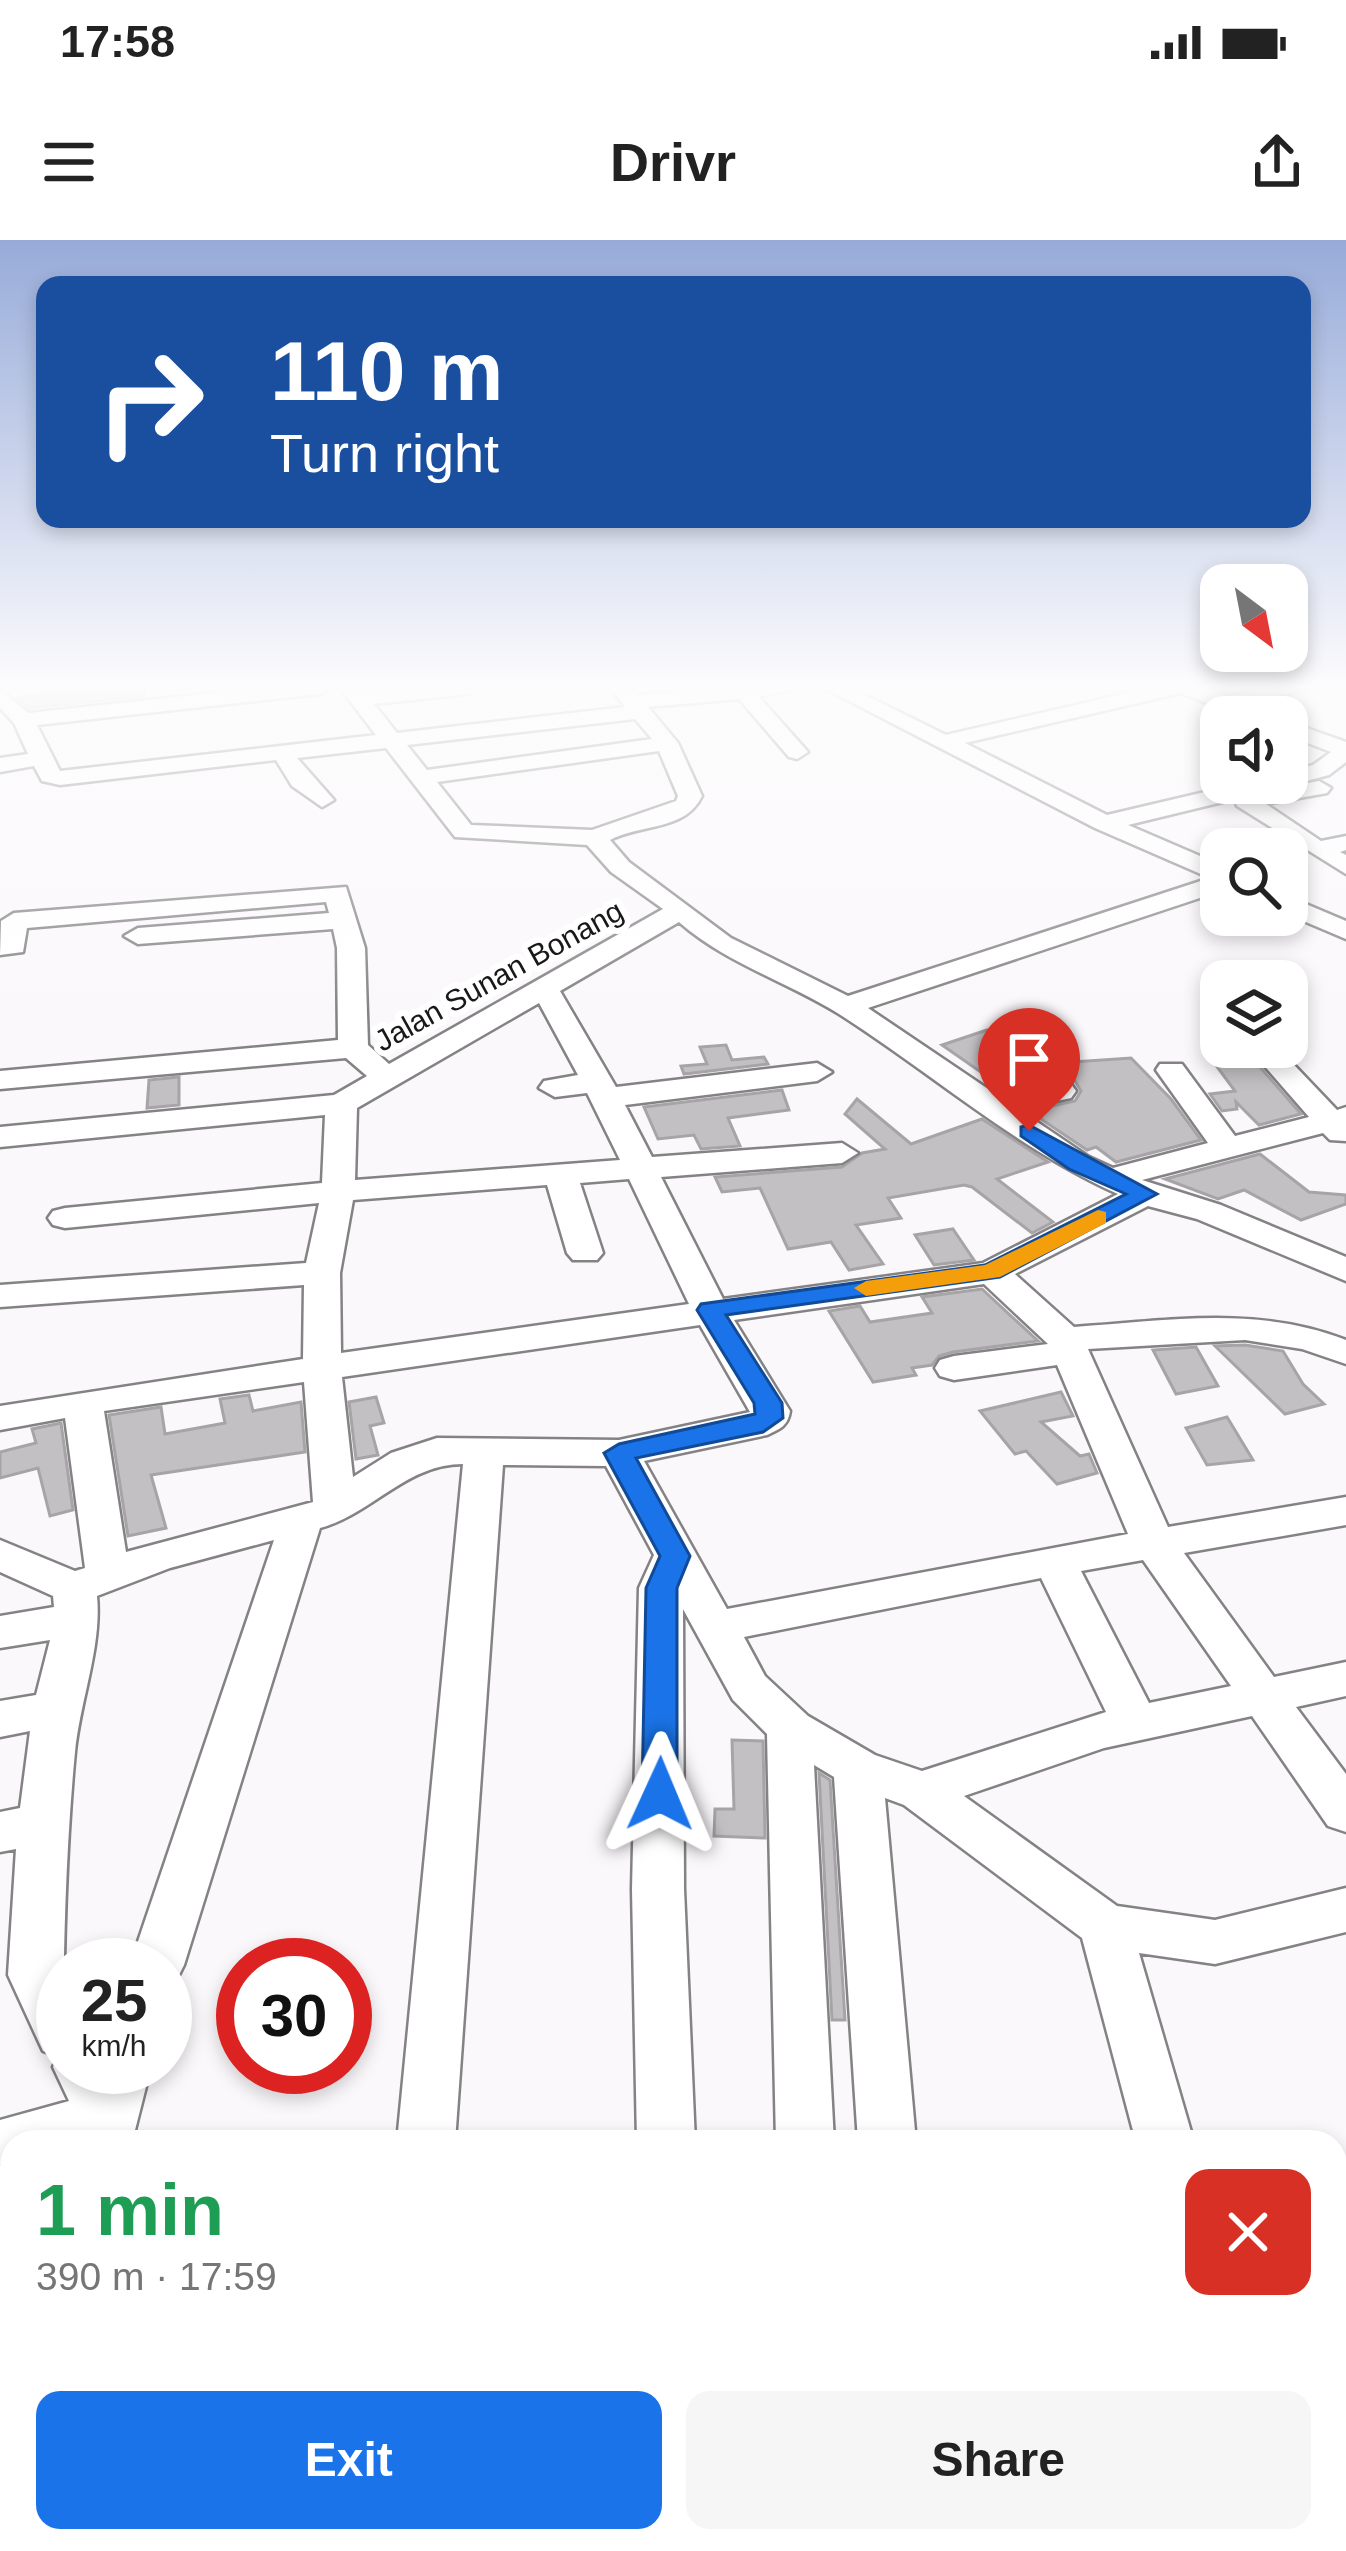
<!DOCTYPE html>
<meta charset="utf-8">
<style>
:root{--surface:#fff;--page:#f6f6f6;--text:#222;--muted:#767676;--accent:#1a73e8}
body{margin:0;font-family:Arial,sans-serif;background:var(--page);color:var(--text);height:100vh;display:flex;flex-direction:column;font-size:45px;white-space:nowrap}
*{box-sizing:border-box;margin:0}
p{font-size:39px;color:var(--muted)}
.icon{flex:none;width:66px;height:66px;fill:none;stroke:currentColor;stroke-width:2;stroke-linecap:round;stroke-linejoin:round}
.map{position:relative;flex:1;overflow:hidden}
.panel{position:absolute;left:0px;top:1890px;width:1347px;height:423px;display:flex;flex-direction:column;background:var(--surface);border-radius:36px 36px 0 0;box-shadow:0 6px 18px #0003}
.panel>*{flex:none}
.hud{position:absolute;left:36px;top:36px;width:1275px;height:252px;border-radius:24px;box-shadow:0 6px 18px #0003;background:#1a4fa0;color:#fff;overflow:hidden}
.needle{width:78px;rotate:148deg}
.controls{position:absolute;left:1200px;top:324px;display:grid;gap:24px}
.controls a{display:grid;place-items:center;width:108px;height:108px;border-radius:24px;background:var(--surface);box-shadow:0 6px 18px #0003;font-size:60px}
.speed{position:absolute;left:36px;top:1698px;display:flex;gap:24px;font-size:60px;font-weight:700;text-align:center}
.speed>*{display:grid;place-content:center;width:156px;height:156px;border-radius:50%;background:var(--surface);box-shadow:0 6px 18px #0003;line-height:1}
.speed small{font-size:30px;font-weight:400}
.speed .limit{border:18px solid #d22;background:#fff;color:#111}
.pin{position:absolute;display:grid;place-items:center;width:102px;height:102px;color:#fff;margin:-123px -51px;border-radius:50% 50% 50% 0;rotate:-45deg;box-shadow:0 0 12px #0007}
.pin .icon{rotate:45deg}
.me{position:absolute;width:132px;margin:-66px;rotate:1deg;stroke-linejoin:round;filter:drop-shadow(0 0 9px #0008)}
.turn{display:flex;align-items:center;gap:42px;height:252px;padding:0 36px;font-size:54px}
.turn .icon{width:156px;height:156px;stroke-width:2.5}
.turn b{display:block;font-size:84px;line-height:102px}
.round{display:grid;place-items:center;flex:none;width:126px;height:126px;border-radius:24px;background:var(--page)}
.headline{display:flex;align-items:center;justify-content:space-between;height:204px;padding:0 36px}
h1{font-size:72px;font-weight:600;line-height:90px;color:#1e9e55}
.button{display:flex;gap:24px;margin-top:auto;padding:24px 36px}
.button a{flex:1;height:138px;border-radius:24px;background:var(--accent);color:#fff;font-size:48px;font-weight:600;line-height:138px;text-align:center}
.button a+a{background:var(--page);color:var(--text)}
.status{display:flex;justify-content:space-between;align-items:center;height:84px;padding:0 60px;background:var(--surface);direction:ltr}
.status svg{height:33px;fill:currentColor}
header{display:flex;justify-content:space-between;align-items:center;height:156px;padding:0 36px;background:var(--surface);font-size:54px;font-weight:600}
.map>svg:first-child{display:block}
</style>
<div class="status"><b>17:58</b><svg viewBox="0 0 49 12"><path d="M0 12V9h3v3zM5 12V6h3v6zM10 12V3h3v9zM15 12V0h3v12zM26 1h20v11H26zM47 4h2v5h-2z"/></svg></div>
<header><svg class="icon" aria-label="menu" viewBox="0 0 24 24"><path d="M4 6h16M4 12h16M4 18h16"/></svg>Drivr<svg class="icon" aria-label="share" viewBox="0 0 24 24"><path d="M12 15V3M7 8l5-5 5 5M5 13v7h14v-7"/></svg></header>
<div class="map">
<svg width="1346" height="2311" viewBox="0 0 1346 2311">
<rect width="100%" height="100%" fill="#fbf8fb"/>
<g fill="#c3c0c3" stroke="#a7a4a7" stroke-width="3">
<polygon points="75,448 145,449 145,456 30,468 17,458"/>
<polygon points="987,790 1043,824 1131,818 1171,859 1201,900 1116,922 1096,907 1087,910 1029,871 1075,861 1081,851 1075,841 1059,838 1005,849 942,805"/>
<polygon points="726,805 732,820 764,817 768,824 684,834 681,826 707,824 700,807"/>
<polygon points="1236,807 1246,820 1253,819 1301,874 1259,885 1236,862 1237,869 1222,871 1210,854 1235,851 1204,809"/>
<polygon points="179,837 179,865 147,868 149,840"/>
<polygon points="782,850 789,870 728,878 740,906 701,909 694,895 658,899 644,867"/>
<polygon points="857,859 911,904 982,879 1048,922 997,939 1053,982 1032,993 972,947 964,945 888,958 901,978 856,985 883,1024 849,1030 831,1002 788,1009 760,948 722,952 715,937 842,927 862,913 885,909 845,874"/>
<polygon points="1260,914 1309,952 1346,955 1346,964 1301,980 1244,950 1218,959 1165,939"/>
<polygon points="953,989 974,1020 934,1025 915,995"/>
<polygon points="982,1049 1038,1101 953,1112 939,1116 932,1125 912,1128 916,1135 873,1142 829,1071 860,1066 870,1082 932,1073 922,1057"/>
<polygon points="1245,1105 1283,1111 1303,1144 1324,1164 1285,1174 1215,1106"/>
<polygon points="1196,1107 1218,1146 1176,1154 1153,1110"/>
<polygon points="1061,1152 1073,1176 1041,1182 1080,1216 1089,1214 1097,1233 1057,1244 1026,1211 1015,1214 980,1171"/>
<polygon points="249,1155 253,1171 301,1162 305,1212 151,1235 166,1288 128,1296 109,1175 161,1167 165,1194 225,1183 220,1159"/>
<polygon points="376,1157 384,1183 370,1186 378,1215 356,1219 349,1162"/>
<polygon points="1227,1177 1253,1220 1207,1225 1186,1188"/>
<polygon points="61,1183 73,1270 50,1276 38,1228 0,1238 0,1212 36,1203 32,1189"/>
<polygon points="732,1500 763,1501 765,1598 714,1596 715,1569 734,1569"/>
<polygon points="819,1533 830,1540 845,1780 832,1780"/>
</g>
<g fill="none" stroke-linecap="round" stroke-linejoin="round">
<defs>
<g id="minor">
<path d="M259,448H330L320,454L37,485L60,531L376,495L340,448L364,452L479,448L469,454L374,464L397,493L625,467L610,448H631L638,455L715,448H796L759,457L808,512L797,519L789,517L739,459L648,467L678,503L702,556C686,591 639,584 610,600L629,622L731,698L848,756L1210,638L1095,588L824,448H851L946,495L1149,448H1206L1226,456L1266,448H1310L1248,464L1272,477H1242L1181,453L965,503L1107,575L1243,543H1287V532L1313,525L1331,512L1287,495V481L1346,502V522L1329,535L1280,548L1319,541L1331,548L1327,553L1266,564L1321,601L1346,596V610L1340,612L1346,615V634L1237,566L1235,559L1128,585L1221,625V651L868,768L997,855L1060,842L1071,844L1076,851L1071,858L1018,869L1089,917L1113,928L1208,903L1156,830L1160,824H1182L1235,896L1309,877L1248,807H1277L1337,870L1346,867V901L1330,900L1323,893L1142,940L1221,965L1346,1017V1041L1197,979L1148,966L1015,1034L1074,1087C1165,1081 1258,1065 1346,1100V1124L1302,1109L1245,1100L1088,1109L1168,1287L1346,1257V1285L1184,1313L1274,1437L1346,1422V1456L1296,1467L1346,1534V1592L1328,1586L1252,1476L1104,1508L964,1556L1117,1666L1215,1680L1346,1648V1692L1215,1724L1139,1713L1194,1902H1136L1082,1698L904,1565L885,1558L916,1902H858L834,1537L814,1525L834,1902H776L767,1494L733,1460L683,1369L684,1649L695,1902H637L632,1649L639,1348L654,1315L606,1226L503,1225L455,1902H397L463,1224C406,1224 372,1274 320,1288L184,1725L176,1741L165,1745V1725H130L274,1300L170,1328L97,1356C102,1406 80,1461 75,1512C65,1617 63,1721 63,1827H151L132,1902H12V1928L0,1924V1880L69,1861L53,1827L58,1816L43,1811L8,1735L16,1609L0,1612V1572L20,1568L30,1491L0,1497V1461L36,1455L50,1400L0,1408V1376L54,1367L53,1356L0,1332V1300L75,1331L85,1328L65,1178L0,1190V1166L303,1119L304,1045L0,1067V1045L306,1023L319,963L65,988L53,985L48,978L53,971L65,968L322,943L325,875L0,907V887L334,855L367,836L346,818L0,849V831L338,800L337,708L333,689L138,704L124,696L138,688L329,673L326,662L27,688L23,712L0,715L1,681L14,673L346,647L365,708L368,805L389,824L663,669L611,632L587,605L455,597L386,508L297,518L334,560L322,567L292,546L276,520L60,545L42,541L34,526L0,532V518L28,514L14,483L0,468V450L29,473ZM635,479L652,499L427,530L407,505ZM659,511L678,556L676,561L592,590L471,585L437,542ZM679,682C727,724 786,741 839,774C933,834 1017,909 1118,954L983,1023L723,1059L661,937L842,923L858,913L842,903L652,917L625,865L817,841L832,832L817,823L616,847L560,751ZM539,763L578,835L544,841L539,848L555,857L587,853L620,920L355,940L357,868ZM629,939L689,1064L341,1113L340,1033L353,960L547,945L567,1013L573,1020H597L603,1013L580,943ZM984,1044L1048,1104L954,1116L940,1120L935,1128L940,1136L954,1140L1057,1125L1128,1294L727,1369L644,1221L767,1195C780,1189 788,1186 790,1171L734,1080ZM700,1085L750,1172L619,1200L437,1198L391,1213L353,1237L342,1137ZM304,1142L313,1262L126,1312L104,1171ZM1143,1320L1231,1446L1149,1463L1081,1331ZM1041,1338L1106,1472L922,1531L875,1515L808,1476L765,1436L744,1397Z"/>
<polygon points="1287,656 1346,681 1346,699 1287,674"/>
<rect x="1335" y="1996" width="11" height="60"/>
<polygon points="12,2111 12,2175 0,2179 0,2115"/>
<polygon points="135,2301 226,2301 222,2311 130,2311"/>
<rect x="794" y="2301" width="68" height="10"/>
</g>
</defs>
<use href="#minor" stroke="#848285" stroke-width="5"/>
<use href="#minor" fill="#fff" fill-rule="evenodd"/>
</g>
<linearGradient id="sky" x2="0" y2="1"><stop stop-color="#97abd9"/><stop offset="0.58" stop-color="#fdfcfd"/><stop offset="1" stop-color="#fdfcfd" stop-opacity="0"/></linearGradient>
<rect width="1346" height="772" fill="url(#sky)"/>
<polygon fill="#1a73e8" stroke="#114b97" stroke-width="3" points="1029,885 1157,954 1000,1037 726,1075 782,1163 783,1178 763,1192 636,1218 690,1316 677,1348 677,1554 672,1564 660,1568 647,1564 642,1554 646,1348 660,1316 604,1213 619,1204 755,1174 754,1163 697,1070 701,1064 985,1025 1126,954 1069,929 1021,896 1021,887"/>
<polygon fill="#f59e0b" points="1098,970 1106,972 1106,983 1000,1037 866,1056 854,1048 866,1041 985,1025"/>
<g text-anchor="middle" stroke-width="12" stroke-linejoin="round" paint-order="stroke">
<g font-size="30" fill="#181719" stroke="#fff">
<text transform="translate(499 736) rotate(-29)" y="10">Jalan Sunan Bonang</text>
</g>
</g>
</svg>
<div class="controls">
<a><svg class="needle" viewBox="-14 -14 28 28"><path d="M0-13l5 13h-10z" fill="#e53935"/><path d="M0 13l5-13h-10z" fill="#767676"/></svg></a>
<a><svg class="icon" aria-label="sound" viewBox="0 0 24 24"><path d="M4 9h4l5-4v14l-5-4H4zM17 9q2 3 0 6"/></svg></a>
<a><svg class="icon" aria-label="search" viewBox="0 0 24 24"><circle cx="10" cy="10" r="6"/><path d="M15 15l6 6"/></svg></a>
<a><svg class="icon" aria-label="layers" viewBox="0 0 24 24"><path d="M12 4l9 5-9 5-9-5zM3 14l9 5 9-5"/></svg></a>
</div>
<div class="speed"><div>25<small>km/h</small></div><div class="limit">30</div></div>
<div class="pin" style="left:1029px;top:891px;background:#d93025"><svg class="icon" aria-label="arrive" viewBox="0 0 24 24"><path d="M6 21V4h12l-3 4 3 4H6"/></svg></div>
<svg class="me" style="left:660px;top:1554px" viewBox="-20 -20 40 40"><path d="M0-17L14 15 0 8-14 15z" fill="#1a73e8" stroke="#fff" stroke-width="4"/></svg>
<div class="hud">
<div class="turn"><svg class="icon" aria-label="right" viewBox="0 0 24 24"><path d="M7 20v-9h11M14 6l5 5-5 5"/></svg><div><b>110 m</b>Turn right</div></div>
</div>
<section class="panel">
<div class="headline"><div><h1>1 min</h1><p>390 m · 17:59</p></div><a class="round" style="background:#d93025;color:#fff"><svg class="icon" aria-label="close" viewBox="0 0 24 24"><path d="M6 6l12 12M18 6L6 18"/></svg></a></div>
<div class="button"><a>Exit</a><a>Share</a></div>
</section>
</div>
